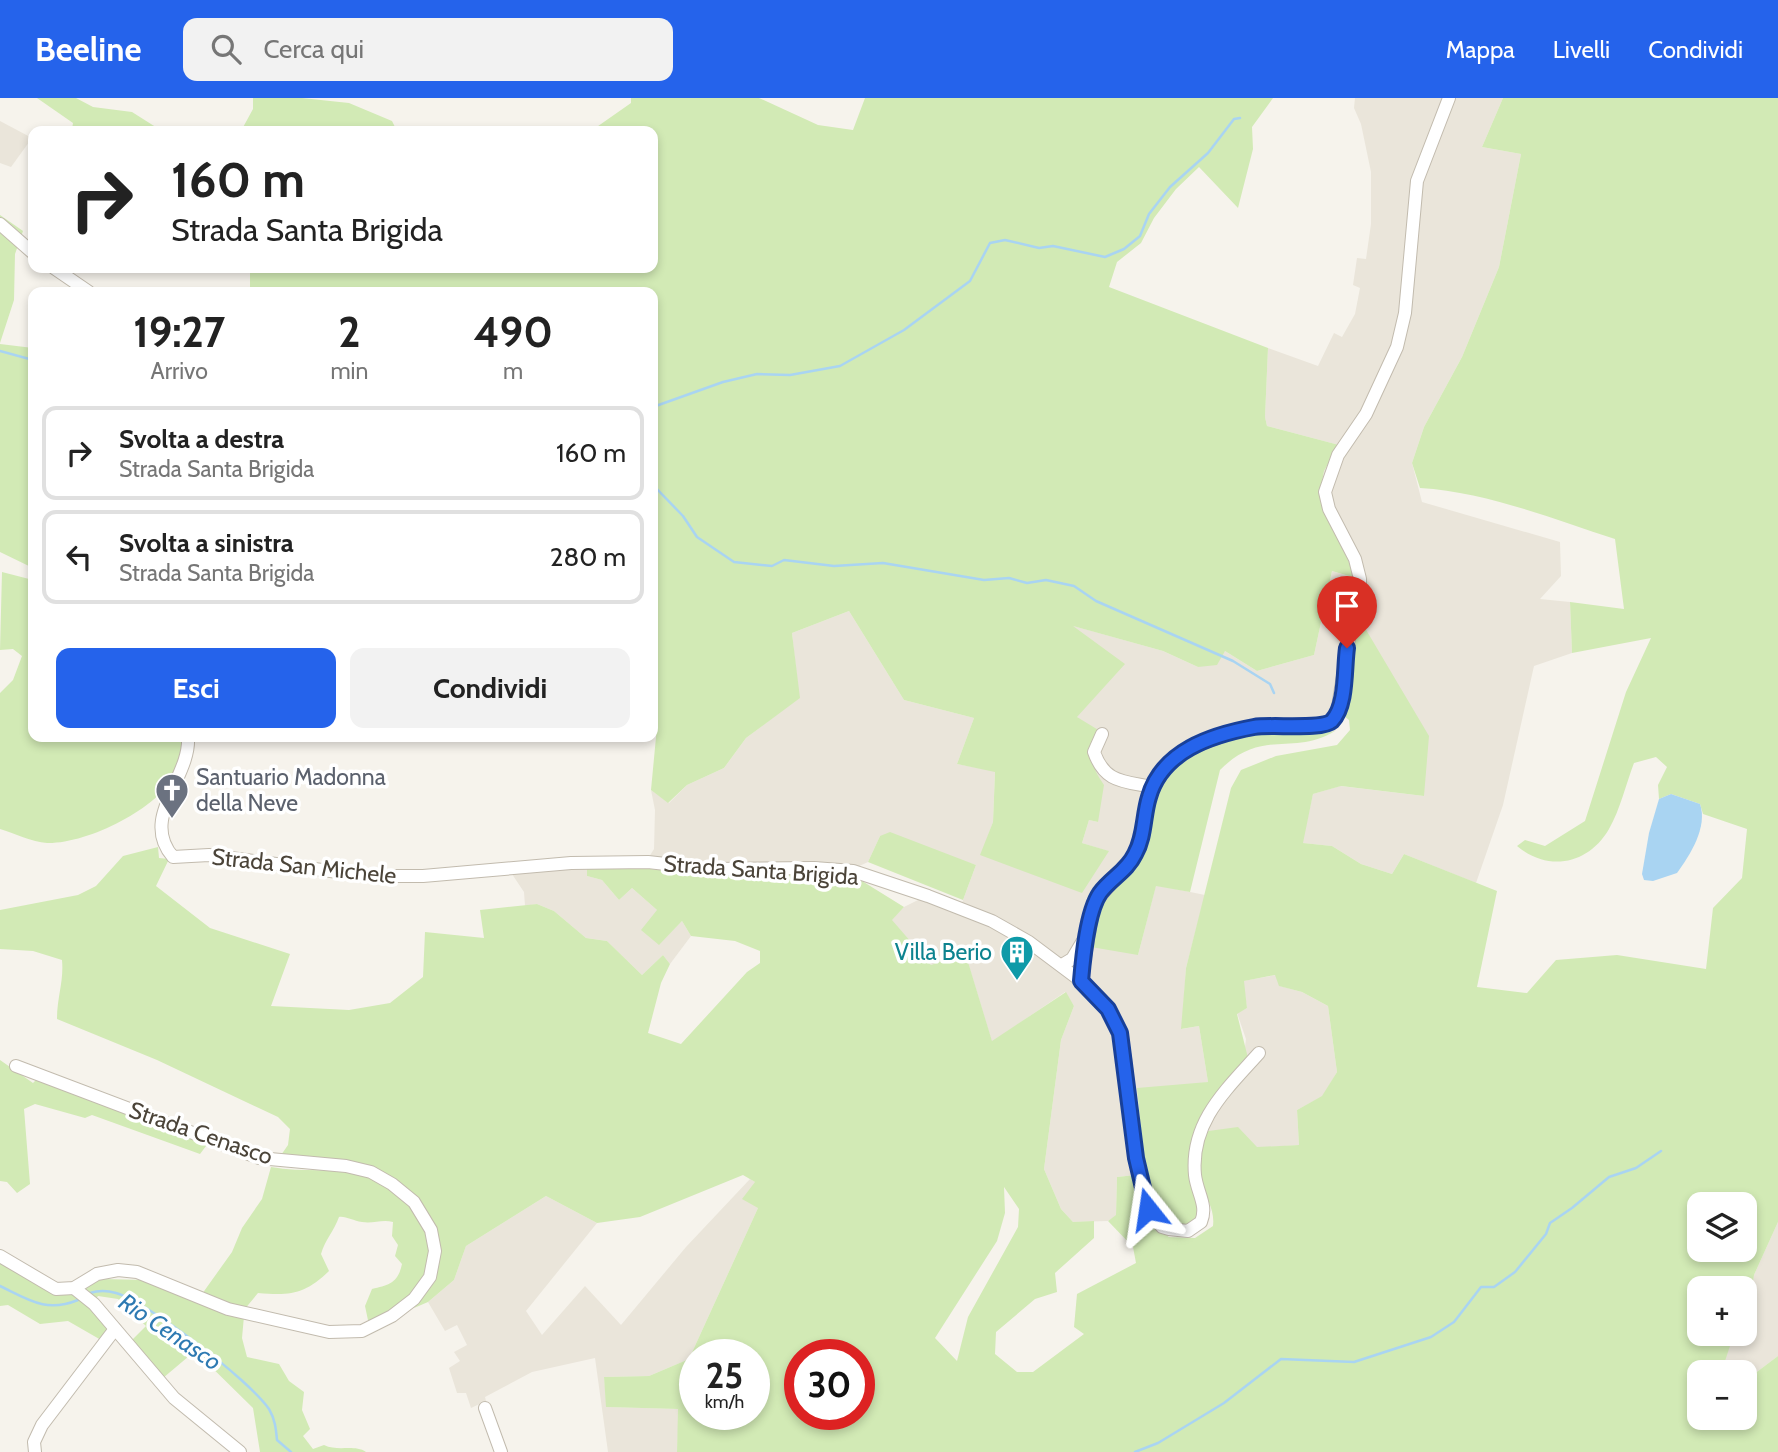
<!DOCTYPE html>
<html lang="it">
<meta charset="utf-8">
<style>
:root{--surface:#fff;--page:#f2f2f2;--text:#222;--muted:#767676;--line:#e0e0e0;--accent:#2563eb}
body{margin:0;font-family:Cabin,sans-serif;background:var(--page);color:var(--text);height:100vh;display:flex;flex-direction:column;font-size:26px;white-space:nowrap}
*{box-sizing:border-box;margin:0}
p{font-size:23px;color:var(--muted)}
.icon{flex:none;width:38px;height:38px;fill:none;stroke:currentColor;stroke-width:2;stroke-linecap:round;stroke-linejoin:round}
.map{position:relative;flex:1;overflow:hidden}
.drawer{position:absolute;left:28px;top:189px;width:630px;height:455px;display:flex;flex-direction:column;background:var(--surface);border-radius:14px;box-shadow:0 4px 10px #0003}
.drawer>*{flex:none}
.top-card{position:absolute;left:28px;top:28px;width:630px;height:147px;border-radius:14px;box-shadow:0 4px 10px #0003;background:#fff;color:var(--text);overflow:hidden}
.fabs{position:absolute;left:1687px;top:1094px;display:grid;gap:14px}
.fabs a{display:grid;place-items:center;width:70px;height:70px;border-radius:14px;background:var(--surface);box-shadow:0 4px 10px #0003;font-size:35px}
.speed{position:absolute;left:679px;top:1241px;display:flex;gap:14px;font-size:35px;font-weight:700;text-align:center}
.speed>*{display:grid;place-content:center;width:91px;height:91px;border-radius:50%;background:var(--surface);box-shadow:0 4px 10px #0003;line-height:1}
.speed small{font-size:18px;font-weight:400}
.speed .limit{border:10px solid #d22;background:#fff;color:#111}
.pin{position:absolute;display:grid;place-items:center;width:60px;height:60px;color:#fff;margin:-72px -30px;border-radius:50% 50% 50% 0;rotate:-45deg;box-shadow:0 0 7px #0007}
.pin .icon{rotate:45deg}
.me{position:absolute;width:77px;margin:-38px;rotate:345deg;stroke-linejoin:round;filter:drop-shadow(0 0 5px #0008)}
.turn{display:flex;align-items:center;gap:24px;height:147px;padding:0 28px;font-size:32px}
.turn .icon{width:91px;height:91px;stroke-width:2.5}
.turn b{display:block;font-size:49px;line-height:60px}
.eta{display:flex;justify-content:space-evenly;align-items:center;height:119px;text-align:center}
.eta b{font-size:42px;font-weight:800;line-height:49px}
.primary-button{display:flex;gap:14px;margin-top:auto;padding:14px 28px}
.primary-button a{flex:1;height:80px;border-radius:14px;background:var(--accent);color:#fff;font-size:28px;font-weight:800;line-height:80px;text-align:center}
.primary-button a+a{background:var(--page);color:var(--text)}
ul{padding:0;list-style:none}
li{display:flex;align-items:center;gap:21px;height:94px;margin:0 14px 10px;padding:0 14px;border:4px solid var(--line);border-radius:14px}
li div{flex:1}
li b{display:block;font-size:26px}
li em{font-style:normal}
header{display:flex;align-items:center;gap:42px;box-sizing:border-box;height:98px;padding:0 35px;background:var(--accent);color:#fff}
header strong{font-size:33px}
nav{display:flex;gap:38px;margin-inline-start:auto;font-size:24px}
.search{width:490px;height:63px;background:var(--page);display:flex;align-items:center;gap:18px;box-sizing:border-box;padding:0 24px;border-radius:14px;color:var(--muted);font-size:26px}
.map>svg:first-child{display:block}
</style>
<header>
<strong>Beeline</strong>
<div class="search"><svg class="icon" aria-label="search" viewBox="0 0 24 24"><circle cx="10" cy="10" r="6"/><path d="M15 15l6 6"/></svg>Cerca qui</div>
<nav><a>Mappa</a><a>Livelli</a><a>Condividi</a></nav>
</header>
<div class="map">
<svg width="1778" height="1354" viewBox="0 0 1778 1354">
<rect width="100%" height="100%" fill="#f6f3ec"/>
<g fill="#eae5da">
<polygon points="1355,0 1503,0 1482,49 1521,56 1499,169 1462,259 1424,329 1412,365 1422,404 1560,444 1561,478 1540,501 1570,504 1572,555 1534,568 1503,707 1476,785 1404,756 1392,776 1361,766 1332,748 1302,745 1313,696 1340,688 1424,698 1357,528 1344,618 1335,633 1324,635 1271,630 1152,706 1148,740 1132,773 1111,790 1138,857 1156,787 1205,797 1186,870 1182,931 1199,928 1208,984 1137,1002 1142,1044 1135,1077 1117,1079 1116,1118 1108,1123 1073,1124 1061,1111 1044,1071 1061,942 1074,908 1065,894 992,944 965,855 931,867 891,822 904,809 920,801 959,813 976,767 880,738 868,764 857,769 708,766 649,759 654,751 655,712 651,692 669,705 687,687 724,670 746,640 799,600 792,535 849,513 904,602 974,620 957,666 995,673 993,724 981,757 1108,753 1082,745 1089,722 1098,724 1091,668 1092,645 1077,619 1070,527 1163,553 1198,569 1225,553 1257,573 1314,557 1332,473 1355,480 1320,396 1324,373 1339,347 1267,328 1265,319 1268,250 1318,268 1334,235 1342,239 1355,216 1360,190 1353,187 1357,160 1366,161 1371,126 1371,74 1361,26 1354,10"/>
<polygon points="0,23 32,40 11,69 0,65"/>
<polygon points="555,770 587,771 587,778 602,782 619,802 632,790 657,812 659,846 682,823 691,838 670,866 663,857 642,877 607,843 586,840 554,813 537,806 525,808 524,794 512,776"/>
<polygon points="1276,877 1280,888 1302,894 1328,908 1337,974 1323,998 1297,1012 1299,1047 1257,1050 1201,1034 1245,949 1246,941 1237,915 1247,910 1243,883"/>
<polygon points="750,1081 755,1084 758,1110 689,1261 649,1278 604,1279 607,1309 679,1311 677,1354 608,1354 595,1260 532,1274 485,1299 486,1303 471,1310 466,1295 457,1295 449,1270 460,1263 454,1254 467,1247 457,1227 445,1233 428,1204 454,1182 466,1148 546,1098 597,1125 526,1213 542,1237 585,1188 621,1227 686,1149"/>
<polygon points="1778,1124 1778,1258 1750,1279 1723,1266 1734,1236 1745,1236 1754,1177"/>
</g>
<g fill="#d2eab5" fill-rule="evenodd">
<polygon points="37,0 76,0 93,9 132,14 162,33 68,33 72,31 73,25"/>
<polygon points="253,0 302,0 349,5 392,23 397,33 241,33 253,11"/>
<path d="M631,0H759L818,27L853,32L865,0H1273L1252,29L1253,51L1238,110L1199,69L1176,91L1154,120L1141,145L1117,164L1109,189L1268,250L1265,319L1267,328L1339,347L1324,373L1320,396L1356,480L1332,473L1314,557L1257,573L1225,553L1217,567L1198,569L1163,553L1073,528L1125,566L1077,619L1100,633C1086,654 1091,668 1104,687L1098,724L1089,722L1082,745L1109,753L1082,795L980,757L993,724L995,674L957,666L974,620L904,602L849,513L792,535L800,600L746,640L724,670L687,687L668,705L651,692L658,618L653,616V194H250V170H653V33H591L631,5Z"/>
<path d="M1503,0H1778V1124L1754,1177L1749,1213L1745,1219V1190H1699V1236H1734L1724,1266L1739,1274H1699V1320H1745V1277L1750,1279L1778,1258V1354H677L678,1311L606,1309L604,1279L649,1278L689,1261L758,1110L742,1101L755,1084L743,1077L640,1119L597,1125L546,1098L466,1148L454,1182L428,1204L414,1210L436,1182L439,1152L394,1083L279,1060L288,1047L290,1031L278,1019L157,962L57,921C57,899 64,883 62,862L33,853L0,851V812L78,797L96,788L123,758L158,749L159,760L169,761L156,788L210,830L290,856L271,908L349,912L390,905L423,879L425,834L484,840L480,812L537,806L554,813L586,840L607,843L642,877L663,857L670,866L661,885L648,935L681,946L747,874L760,865V853L735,843L691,838L682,823L659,847L641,832L657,812L632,790L619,802L602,782L587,778V771H650L709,776L778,774L854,778L904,809L892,822L931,867L965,854L992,943L1066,894L1074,908L1061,942L1044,1071L1061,1111L1073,1124L1094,1123V1140L1055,1175L1057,1194L1035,1201L996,1234L995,1256L1017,1274H1033L1084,1236L1074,1229L1077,1196L1136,1165L1133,1149L1108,1123L1116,1117L1117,1079L1135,1077L1146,1119L1169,1139L1195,1140L1213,1128C1215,1111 1206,1101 1202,1085C1198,1068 1199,1051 1201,1034L1238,1029L1257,1049L1299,1047L1297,1012L1322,998L1337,974L1328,908L1302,894L1279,888L1275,877L1244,883L1247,910L1237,916L1248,960L1196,1031L1201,1111L1199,1122L1188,1130L1164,1127L1152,1114L1136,1047L1142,1043L1137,990L1208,984L1199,928L1181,931L1186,870L1231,690L1241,672L1276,658L1337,647L1350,632L1349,622L1344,618L1357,528L1365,530L1429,638L1424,698L1341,688L1313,696L1303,745L1332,748L1361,766L1392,776L1404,756L1497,793L1477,889L1527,895L1556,862L1617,857L1706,871L1713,810L1742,780L1747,731L1703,716L1700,706L1671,696L1659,701L1658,687L1667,669L1656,659L1634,665C1626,686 1620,712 1609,731C1588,767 1548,774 1517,748L1525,742L1545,748L1585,723L1626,594L1651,540L1572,555L1570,504L1624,511L1615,441C1553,421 1486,394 1420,390L1412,365L1424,329L1462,259L1499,169L1521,56L1482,49ZM1004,1089L1019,1111L1018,1129L968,1219L957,1263L935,1240L997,1143L1005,1115ZM1699,1106H1745V1152H1699ZM695,1256H754V1316H695ZM800,1256H859V1316H800Z"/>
<polygon points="0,117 23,133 15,156 14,202 0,245"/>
<polygon points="0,246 33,250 33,470 0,454"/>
<path d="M2,474L33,482V639H183C183,652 183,663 176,675C158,711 87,746 47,745C32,744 14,735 0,731V595L13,582L22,558L13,551L0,552Z"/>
<path d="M1271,630L1324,635L1335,633C1293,659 1263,629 1220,672L1190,794L1156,788L1138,857L1091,849C1096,830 1098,804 1112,789C1123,777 1132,772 1139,757C1148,740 1148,725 1153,706C1165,651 1223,642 1271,630Z"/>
<polygon points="890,734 976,767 963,802 868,764 880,738"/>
<polygon points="0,962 33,985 37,981 209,1044 200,1056 92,1017 85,1020 35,1006 24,1011 30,1086 17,1095 7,1084 0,1083"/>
<path d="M271,1069C303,1075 335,1069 367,1077C411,1088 444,1141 423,1183C413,1203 387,1215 369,1227L365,1208L372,1191C389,1187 398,1185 402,1166L395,1158L398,1147L392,1138L393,1124C382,1121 373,1126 362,1124C353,1123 346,1118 339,1119C334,1133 325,1142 321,1156L329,1173C305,1196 291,1198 258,1195L244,1212L202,1196L232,1154L242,1130L262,1101Z"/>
<path d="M0,1162L71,1194L101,1181L145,1182L244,1218L242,1240L247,1259L279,1266L289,1283L304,1294L302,1312L310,1331L303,1338L313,1351L324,1347C338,1354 354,1346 366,1354H260L253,1310L195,1253L163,1280L131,1243L146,1228L118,1201L98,1198L90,1209L109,1230L101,1242L68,1223L40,1226L8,1207L0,1208Z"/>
</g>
<path fill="#a9d4f2" d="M1671,696L1700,706C1708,729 1690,757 1677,775L1653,783L1644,782L1642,776L1649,735L1659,701Z"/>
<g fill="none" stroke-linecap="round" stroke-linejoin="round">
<g stroke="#a9d4f2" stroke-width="2.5">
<polyline points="0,253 33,262"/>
<polyline points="653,309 723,284 757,276 790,277 840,268 904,232 970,183 990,145 1005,142 1039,150 1053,148 1105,159 1124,151 1140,138 1149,116 1170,89 1208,55 1234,21 1240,20"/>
<polyline points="653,387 683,418 697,439 734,464 772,468 784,462 834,468 883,465 984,482 1009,480 1027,485 1046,482 1074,488 1096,503 1233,563 1270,586 1274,595"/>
<path d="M0,1188C29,1202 46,1215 78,1202"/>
<path d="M90,1195C99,1192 106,1192 116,1195C149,1205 249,1282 269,1311C275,1321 276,1331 277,1342L291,1354"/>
<polyline points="1135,1354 1158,1345 1224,1305 1281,1261 1354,1264 1431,1239 1454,1224 1481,1189 1494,1189 1515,1174 1546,1136 1550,1125 1572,1110 1609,1079 1636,1070 1661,1053"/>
</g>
<defs>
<g id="minor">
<polyline points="0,126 33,155"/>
<polyline points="54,170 89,194"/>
<path d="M1102,636L1094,654C1105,685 1123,683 1152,689"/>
<path d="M188,639C191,679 139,720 173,759L209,757L368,778H423L571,765L648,764L710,771L814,770L853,773L928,798L992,823L1029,844L1081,883L1108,911L1120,935L1125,960L1136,1060L1148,1112L1162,1129L1169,1131L1188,1133L1201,1124C1208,1107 1197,1095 1195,1077C1190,1024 1226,992 1259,955"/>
<polyline points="1062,867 1072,861 1084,841"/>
<polyline points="1081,883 1094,806 1135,757 1141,742 1148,700 1167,666 1186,651 1240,632 1270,626 1319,628 1330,625 1337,615 1351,528 1360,496 1360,481 1355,461 1329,411 1325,394 1338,357 1366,316 1397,249 1405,215 1417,83 1449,0"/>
<polyline points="0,1158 56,1191 74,1190 97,1176 118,1172 137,1174 228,1211 329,1234 362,1233 392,1218 414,1201 430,1179 435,1153 431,1132 414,1104 392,1086 371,1074 346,1068 259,1060 16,968"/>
<polyline points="74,1190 94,1206 174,1300 240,1354"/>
<polyline points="485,1310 501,1354"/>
<polyline points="35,1354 34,1344 42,1327 115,1231"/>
</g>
</defs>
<use href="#minor" stroke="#c2bbae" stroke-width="14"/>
<use href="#minor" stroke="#fff" stroke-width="12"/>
</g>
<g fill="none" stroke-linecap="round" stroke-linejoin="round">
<defs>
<path id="route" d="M1148,1111L1136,1060L1120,935L1108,911L1081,883C1083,860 1087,814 1100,795C1111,780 1127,773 1135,756C1145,738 1143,718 1149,699C1162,653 1211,637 1254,629C1271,626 1322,632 1332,623C1347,607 1344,571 1347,550"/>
</defs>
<use href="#route" stroke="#184099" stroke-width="18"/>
<use href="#route" stroke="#2563eb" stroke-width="12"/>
</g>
<defs>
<symbol id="church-pin" viewBox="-11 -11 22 30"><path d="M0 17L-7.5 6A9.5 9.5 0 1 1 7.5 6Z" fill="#6b7280" stroke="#fff"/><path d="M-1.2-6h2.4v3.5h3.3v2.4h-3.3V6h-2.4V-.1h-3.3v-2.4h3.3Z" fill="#fff"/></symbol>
<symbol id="building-pin" viewBox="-11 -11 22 30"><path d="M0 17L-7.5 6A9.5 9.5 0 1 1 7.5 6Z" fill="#0f9aa8" stroke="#fff"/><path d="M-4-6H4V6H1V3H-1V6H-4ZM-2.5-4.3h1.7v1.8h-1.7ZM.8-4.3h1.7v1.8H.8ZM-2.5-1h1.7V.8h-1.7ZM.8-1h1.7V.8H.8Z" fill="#fff"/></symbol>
</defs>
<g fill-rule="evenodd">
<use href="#church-pin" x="153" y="673" width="38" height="52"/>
<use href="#building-pin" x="998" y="835" width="38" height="52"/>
</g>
<g text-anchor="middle" stroke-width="7" stroke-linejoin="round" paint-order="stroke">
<g font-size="23" fill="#5b616d" stroke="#fff" text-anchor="start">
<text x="196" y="687">Santuario Madonna<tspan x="196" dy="26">della Neve</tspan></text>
</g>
<g font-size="23" fill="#4b4439" stroke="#fff">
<text transform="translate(304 768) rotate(6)" y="8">Strada San Michele</text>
<text transform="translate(761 772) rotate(4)" y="8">Strada Santa Brigida</text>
<text transform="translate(201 1035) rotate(19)" y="8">Strada Cenasco</text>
</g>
<g font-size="23" fill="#0d838f" stroke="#fff" text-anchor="end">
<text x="992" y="862">Villa Berio</text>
</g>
<g font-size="24" font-style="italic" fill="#2e7ab2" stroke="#fff">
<text transform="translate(170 1234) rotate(34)" y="8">Rio Cenasco</text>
</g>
</g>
</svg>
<div class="fabs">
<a><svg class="icon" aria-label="layers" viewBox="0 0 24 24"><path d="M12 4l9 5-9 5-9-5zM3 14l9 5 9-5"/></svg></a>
<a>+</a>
<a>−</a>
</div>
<div class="speed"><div>25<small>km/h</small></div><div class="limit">30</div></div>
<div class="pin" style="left:1347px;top:550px;background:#d93025"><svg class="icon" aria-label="arrive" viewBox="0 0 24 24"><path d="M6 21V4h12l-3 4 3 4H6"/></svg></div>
<svg class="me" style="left:1148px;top:1111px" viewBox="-20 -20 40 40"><path d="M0-17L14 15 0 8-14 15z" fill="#2563eb" stroke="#fff" stroke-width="4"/></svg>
<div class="top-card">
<div class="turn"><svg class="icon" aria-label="right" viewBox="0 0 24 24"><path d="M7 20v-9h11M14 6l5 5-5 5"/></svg><div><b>160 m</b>Strada Santa Brigida</div></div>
</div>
<section class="drawer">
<div class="eta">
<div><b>19:27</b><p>Arrivo</p></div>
<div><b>2</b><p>min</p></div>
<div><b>490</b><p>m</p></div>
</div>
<ul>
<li><svg class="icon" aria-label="right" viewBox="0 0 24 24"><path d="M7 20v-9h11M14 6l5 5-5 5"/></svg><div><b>Svolta a destra</b><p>Strada Santa Brigida</p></div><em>160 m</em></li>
<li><svg class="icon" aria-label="left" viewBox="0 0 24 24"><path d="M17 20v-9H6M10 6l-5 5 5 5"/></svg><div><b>Svolta a sinistra</b><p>Strada Santa Brigida</p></div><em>280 m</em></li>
</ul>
<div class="primary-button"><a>Esci</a><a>Condividi</a></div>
</section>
</div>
